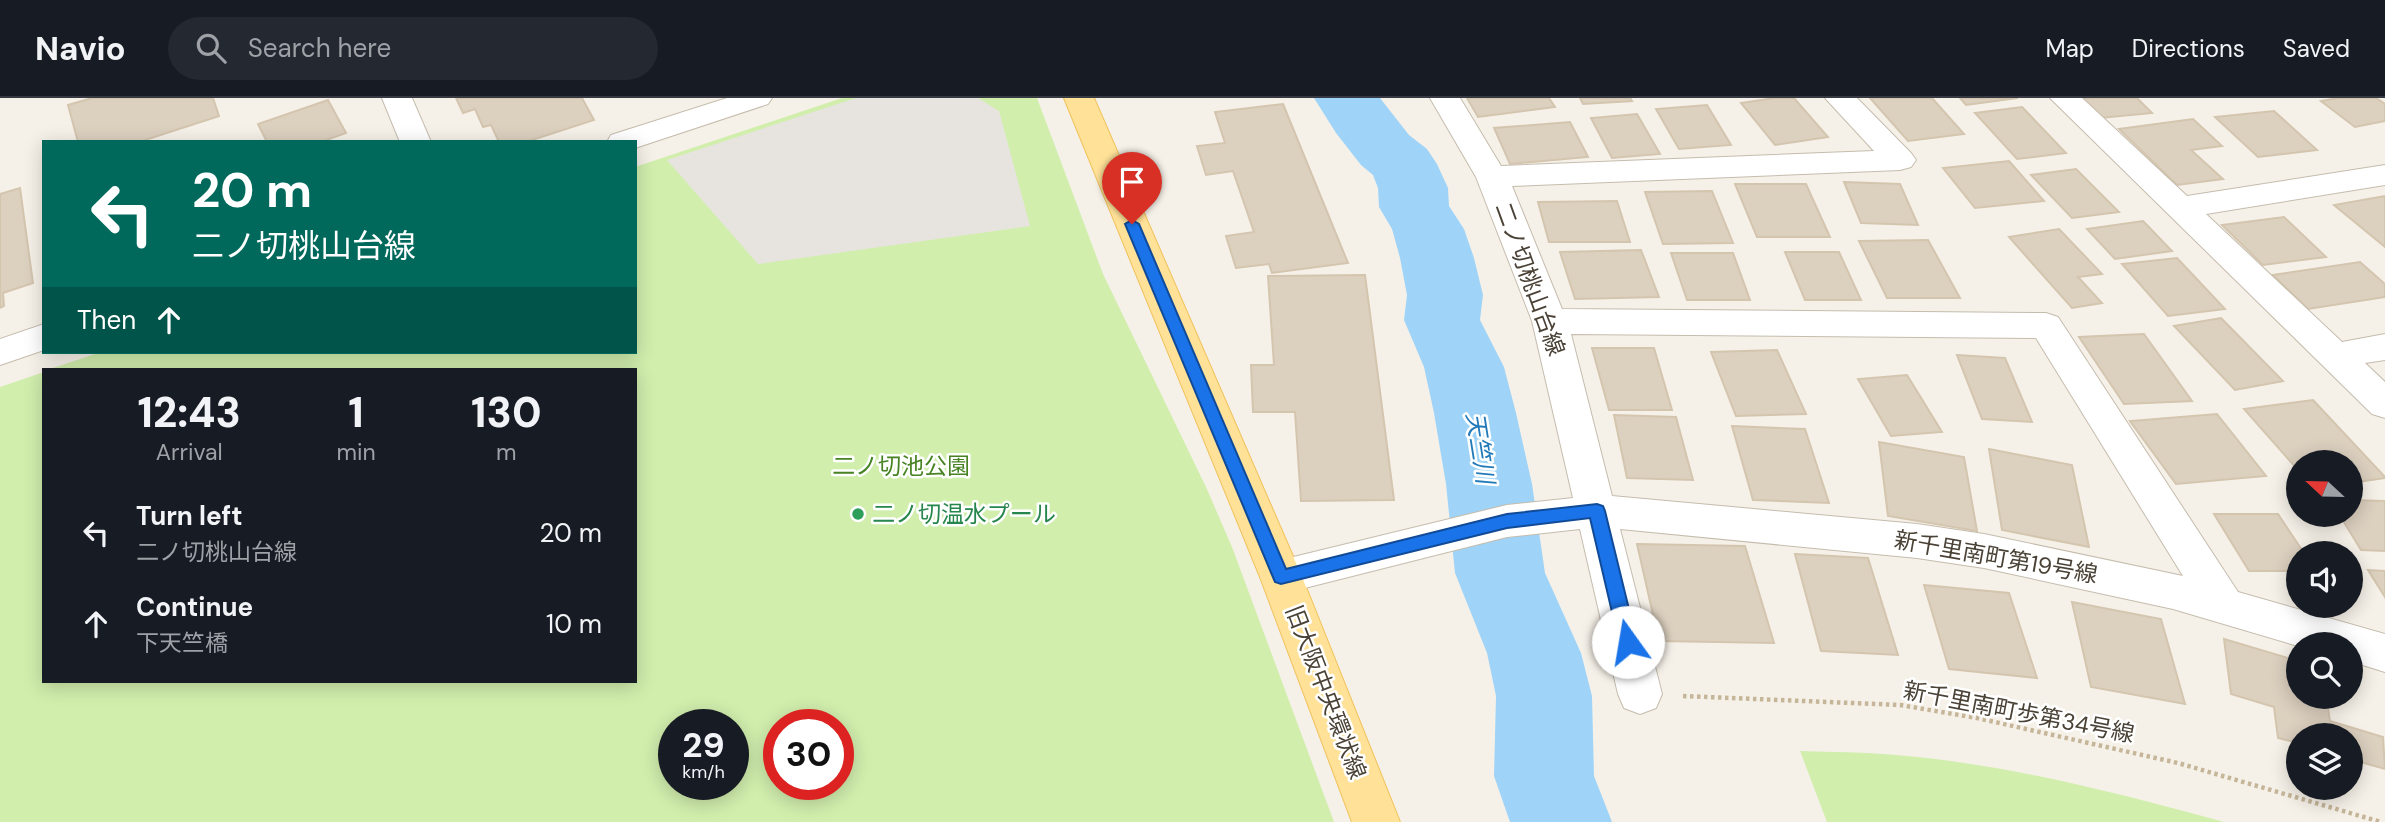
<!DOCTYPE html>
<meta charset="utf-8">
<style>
:root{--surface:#171b24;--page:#242831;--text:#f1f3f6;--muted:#9ea1a6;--line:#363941}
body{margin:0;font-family:"DM Sans","Noto Sans JP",sans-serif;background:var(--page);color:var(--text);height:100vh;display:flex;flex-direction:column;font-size:26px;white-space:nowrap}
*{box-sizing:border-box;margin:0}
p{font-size:23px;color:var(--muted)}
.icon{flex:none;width:38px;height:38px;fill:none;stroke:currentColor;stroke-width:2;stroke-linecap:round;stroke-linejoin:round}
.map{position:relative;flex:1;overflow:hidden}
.drawer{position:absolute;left:42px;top:270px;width:595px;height:315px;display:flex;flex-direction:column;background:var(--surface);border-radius:0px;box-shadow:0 4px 18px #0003}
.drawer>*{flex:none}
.guide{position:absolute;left:42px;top:42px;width:595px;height:214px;border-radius:0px;box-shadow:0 4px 18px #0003;background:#00695c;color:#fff;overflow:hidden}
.needle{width:46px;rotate:292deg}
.controls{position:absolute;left:2286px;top:352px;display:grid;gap:14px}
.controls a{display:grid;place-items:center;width:77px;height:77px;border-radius:50%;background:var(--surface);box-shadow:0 4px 18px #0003;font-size:35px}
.speed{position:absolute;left:658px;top:611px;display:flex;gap:14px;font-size:35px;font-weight:700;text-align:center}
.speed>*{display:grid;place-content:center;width:91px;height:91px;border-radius:50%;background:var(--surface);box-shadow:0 4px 18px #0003;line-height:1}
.speed small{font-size:18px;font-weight:400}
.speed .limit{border:10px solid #d22;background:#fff;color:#111}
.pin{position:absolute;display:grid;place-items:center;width:60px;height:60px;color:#fff;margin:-72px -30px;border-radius:50% 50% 50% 0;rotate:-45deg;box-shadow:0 0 7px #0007}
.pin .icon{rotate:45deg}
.me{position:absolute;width:77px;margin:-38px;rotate:347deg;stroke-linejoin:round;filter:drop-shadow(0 0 5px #0008)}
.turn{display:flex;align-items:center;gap:24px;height:147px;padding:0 35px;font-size:32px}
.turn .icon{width:91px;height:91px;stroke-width:2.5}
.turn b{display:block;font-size:49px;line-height:60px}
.then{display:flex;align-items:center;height:66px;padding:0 35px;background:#0003;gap:14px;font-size:26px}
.eta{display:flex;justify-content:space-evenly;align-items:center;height:119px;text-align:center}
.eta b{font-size:42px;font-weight:800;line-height:49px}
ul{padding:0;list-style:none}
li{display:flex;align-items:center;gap:21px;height:91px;padding:0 35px}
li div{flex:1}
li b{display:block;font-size:26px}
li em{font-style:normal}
header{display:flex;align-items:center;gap:42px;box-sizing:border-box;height:98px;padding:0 35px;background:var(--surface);border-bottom:2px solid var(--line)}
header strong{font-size:33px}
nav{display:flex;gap:38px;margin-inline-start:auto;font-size:24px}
.search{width:490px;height:63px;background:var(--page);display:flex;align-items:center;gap:18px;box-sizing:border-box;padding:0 24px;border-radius:38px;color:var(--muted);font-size:26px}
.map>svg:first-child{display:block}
</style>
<header>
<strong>Navio</strong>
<div class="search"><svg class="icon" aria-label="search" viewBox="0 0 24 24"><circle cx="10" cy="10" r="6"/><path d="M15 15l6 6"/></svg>Search here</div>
<nav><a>Map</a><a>Directions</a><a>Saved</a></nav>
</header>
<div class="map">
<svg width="2385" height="724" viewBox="0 0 2385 724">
<rect width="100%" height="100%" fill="#f6f1e8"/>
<g fill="#d1eead" fill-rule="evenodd">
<path d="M842,0H1037L1103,176L1206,389L1232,449L1334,724H0V289L44,274V583H635V271H50L101,254H635V69ZM674,626H733V686H674ZM779,626H838V686H779Z"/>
<path d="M1800,653C1832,654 1864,654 1896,657C2006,666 2118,695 2224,724H1827Z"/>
</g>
<polygon fill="#e7e4e0" points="856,0 978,0 999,13 1030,128 758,166 667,62"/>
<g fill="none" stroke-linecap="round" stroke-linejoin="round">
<polygon fill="#9fd4f8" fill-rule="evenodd" points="1314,0 1380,0 1409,37 1427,51 1437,66 1448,90 1449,108 1464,131 1474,160 1483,197 1480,222 1504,269 1516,315 1532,386 1545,475 1581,555 1592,598 1594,678 1612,724 1510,724 1494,678 1496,598 1487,555 1455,475 1446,386 1434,315 1424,269 1404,222 1407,197 1400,160 1392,131 1379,109 1378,90 1373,77 1361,67 1336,35"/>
</g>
<g fill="#dcd0bf" stroke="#d4c5af" stroke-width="2">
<polygon points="92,0 213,0 219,18 139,44 78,44 68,7"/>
<polygon points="456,0 582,0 594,22 526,44 499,44 491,27 483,29 475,11 463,15"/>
<polygon points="1467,0 1549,0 1555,9 1478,19"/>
<polygon points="1580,0 1630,0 1632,3 1583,6"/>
<polygon points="1775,0 1794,0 1828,39 1775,47 1741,5"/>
<polygon points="1870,0 1932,0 1964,36 1908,43"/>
<polygon points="1960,0 2018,0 1966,7"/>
<polygon points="2081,0 2137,0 2152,15 2100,20"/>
<polygon points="2338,0 2376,0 2385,6 2385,23 2355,29 2321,3"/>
<polygon points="328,2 346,35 321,44 267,44 258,26"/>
<polygon points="1283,6 1348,165 1272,175 1269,166 1236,170 1226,138 1254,134 1233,73 1206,77 1197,48 1225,45 1215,14"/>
<polygon points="1707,7 1731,47 1679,51 1656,11"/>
<polygon points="2022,9 2066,55 2017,61 1975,15"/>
<polygon points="2274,13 2317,52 2258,59 2215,19"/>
<polygon points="1637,16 1660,56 1612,60 1591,20"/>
<polygon points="2193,21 2222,48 2191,52 2223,81 2177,87 2119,31"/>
<polygon points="1570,24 1588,59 1510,66 1494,30"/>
<polygon points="2009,63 2044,103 1975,110 1943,70"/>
<polygon points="2076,71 2119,114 2072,120 2031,77"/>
<polygon points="1844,84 1900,86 1918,127 1861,125"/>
<polygon points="1735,86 1806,86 1830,139 1757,139"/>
<polygon points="20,90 33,185 3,195 4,208 0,210 0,96"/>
<polygon points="1712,93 1733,145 1663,146 1645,94"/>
<polygon points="2385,98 2385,149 2334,107"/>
<polygon points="1617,103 1630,144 1549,144 1538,104"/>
<polygon points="2284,119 2326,159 2263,167 2222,127"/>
<polygon points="2143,123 2172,153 2115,161 2087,131"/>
<polygon points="2059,131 2102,176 2078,179 2102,205 2072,210 2009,139"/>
<polygon points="1928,142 1960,200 1887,200 1859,143"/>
<polygon points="1641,152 1659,199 1575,201 1560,154"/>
<polygon points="1785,154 1839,154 1861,202 1805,202"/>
<polygon points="1671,155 1733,155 1750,202 1687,202"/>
<polygon points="2177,160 2225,211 2168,218 2122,166"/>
<polygon points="2360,164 2385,186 2385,199 2308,211 2273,177"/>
<polygon points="1365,177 1394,402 1301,403 1295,314 1253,314 1251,267 1274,267 1268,178"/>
<polygon points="2221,220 2283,283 2235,292 2174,228"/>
<polygon points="2144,236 2192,303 2124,306 2079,239"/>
<polygon points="1592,250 1654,250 1672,312 1609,312"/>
<polygon points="1777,252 1806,316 1736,318 1711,254"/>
<polygon points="1957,257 2005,260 2032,324 1982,321"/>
<polygon points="1907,277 1942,334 1891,338 1858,281"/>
<polygon points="2313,302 2385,379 2385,380 2350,385 2350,364 2298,364 2298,372 2244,311"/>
<polygon points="2217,316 2266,378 2176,386 2130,323"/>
<polygon points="1614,317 1676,319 1693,382 1627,380"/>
<polygon points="1732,328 1805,331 1829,405 1753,402"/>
<polygon points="1879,344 1964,359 1977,433 1888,418"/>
<polygon points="1989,351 2072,367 2089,449 2002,432"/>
<polygon points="2350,402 2385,403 2385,453 2361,452 2339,416 2350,416"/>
<polygon points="2214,416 2278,416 2304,455 2298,455 2298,473 2249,473"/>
<polygon points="1637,446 1745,448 1774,545 1659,543"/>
<polygon points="1795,456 1868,460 1898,557 1821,553"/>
<polygon points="2368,472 2385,473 2385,499"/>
<polygon points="1924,487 2009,495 2037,580 1949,571"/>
<polygon points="2072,504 2161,521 2185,606 2091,589"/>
<polygon points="2224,541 2298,563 2298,598 2326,598 2330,623 2383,639 2385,671 2350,661 2350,637 2298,637 2298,645 2278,640 2274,609 2231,596"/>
</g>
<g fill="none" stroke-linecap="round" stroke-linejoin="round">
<defs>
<g id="minor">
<polygon points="382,0 412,0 431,44 400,44"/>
<polygon points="727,0 772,0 768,6 635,50 635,44 607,44 611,37"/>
<path d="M1430,0H1460L1501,68L1874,53L1825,0H1857L1911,55L1916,62L1911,69L1900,72L1512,88L1562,211L2046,215L2058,219L2238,494L2385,536V574L2350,563V546L2298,548L2173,511L1984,470L1917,460L1620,431L1662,596L1656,610L1640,616L1624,610L1618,596L1580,431L1507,439L1281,496L1266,491L1260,479L1266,467L1281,462L1507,407L1573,400L1532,223L1476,79ZM1571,236L2036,240L2183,478L1984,436L1917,426L1612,398Z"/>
<polygon points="2050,0 2082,0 2187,98 2385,67 2385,87 2206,116 2342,244 2385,236 2385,262 2365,265 2385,284 2385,320 2372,316"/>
<polygon points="44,226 44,252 0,267 0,241"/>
</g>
<polygon id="major" points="1064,0 1094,0 1302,479 1400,724 1352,724 1260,479"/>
</defs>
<use href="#minor" stroke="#c5bcad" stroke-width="2"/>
<use href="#major" stroke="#f0c25c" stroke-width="2"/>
<polyline stroke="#c6b699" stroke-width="4.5" stroke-dasharray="3.5 3.5" stroke-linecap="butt" points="1683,598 1900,607 1977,620 2178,665 2381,724"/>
<use href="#minor" fill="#fff" fill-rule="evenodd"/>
<use href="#major" fill="#ffe198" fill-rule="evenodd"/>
</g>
<polygon fill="#1a73e8" stroke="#114b97" stroke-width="2" points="1132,122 1139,126 1286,471 1507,416 1597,406 1603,408 1605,413 1637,544 1634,549 1628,552 1621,549 1619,544 1590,420 1507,430 1281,486 1275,484 1125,126"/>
<circle fill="#2e9e5b" stroke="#fff" stroke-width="2.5" cx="858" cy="416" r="7"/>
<g text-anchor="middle" stroke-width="5" stroke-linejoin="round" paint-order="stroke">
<g font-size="23" fill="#4a4236" stroke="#fff">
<text transform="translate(1530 181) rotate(70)" y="8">二ノ切桃山台線</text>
<text transform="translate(1996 459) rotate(10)" y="8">新千里南町第19号線</text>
<text transform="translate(1326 594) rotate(69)" y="8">旧大阪中央環状線</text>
<text transform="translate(2019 614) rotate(11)" y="8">新千里南町歩第34号線</text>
</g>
<g font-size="23" fill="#478322" stroke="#fff">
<text x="901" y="376">二ノ切池公園</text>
</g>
<g font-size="23" fill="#27864d" stroke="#fff" text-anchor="start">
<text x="872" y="424">二ノ切温水プール</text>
</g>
<g font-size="24" font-style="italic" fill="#227ab9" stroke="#fff">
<text transform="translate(1480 350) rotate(81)" y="8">天竺川</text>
</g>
</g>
</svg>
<div class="controls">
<a><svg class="needle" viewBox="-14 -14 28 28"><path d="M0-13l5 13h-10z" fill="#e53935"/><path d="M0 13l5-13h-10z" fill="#9ea1a6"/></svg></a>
<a><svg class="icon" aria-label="sound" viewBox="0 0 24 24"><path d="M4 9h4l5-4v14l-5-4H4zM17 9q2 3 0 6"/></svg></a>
<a><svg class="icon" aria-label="search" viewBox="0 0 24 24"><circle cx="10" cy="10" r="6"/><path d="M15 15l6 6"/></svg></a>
<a><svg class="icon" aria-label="layers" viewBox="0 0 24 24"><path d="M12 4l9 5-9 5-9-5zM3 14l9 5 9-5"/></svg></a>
</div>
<div class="speed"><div>29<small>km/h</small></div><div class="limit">30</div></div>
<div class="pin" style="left:1132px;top:126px;background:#d93025"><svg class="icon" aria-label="arrive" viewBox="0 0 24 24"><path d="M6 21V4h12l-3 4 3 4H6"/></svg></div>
<svg class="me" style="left:1628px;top:544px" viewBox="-20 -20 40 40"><circle r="19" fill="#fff"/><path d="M0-13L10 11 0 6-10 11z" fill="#1a73e8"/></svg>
<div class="guide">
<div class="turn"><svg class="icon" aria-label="left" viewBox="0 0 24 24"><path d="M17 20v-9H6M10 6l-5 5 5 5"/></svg><div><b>20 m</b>二ノ切桃山台線</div></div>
<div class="then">Then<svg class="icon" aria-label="ahead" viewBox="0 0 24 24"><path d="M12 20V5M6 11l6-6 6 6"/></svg></div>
</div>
<section class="drawer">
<div class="eta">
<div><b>12:43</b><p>Arrival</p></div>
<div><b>1</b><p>min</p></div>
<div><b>130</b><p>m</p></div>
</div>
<ul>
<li><svg class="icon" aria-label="left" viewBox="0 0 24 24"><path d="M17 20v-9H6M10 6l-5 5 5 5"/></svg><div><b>Turn left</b><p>二ノ切桃山台線</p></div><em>20 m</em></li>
<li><svg class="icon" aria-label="ahead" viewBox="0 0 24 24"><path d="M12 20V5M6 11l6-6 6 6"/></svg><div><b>Continue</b><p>下天竺橋</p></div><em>10 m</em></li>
</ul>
</section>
</div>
